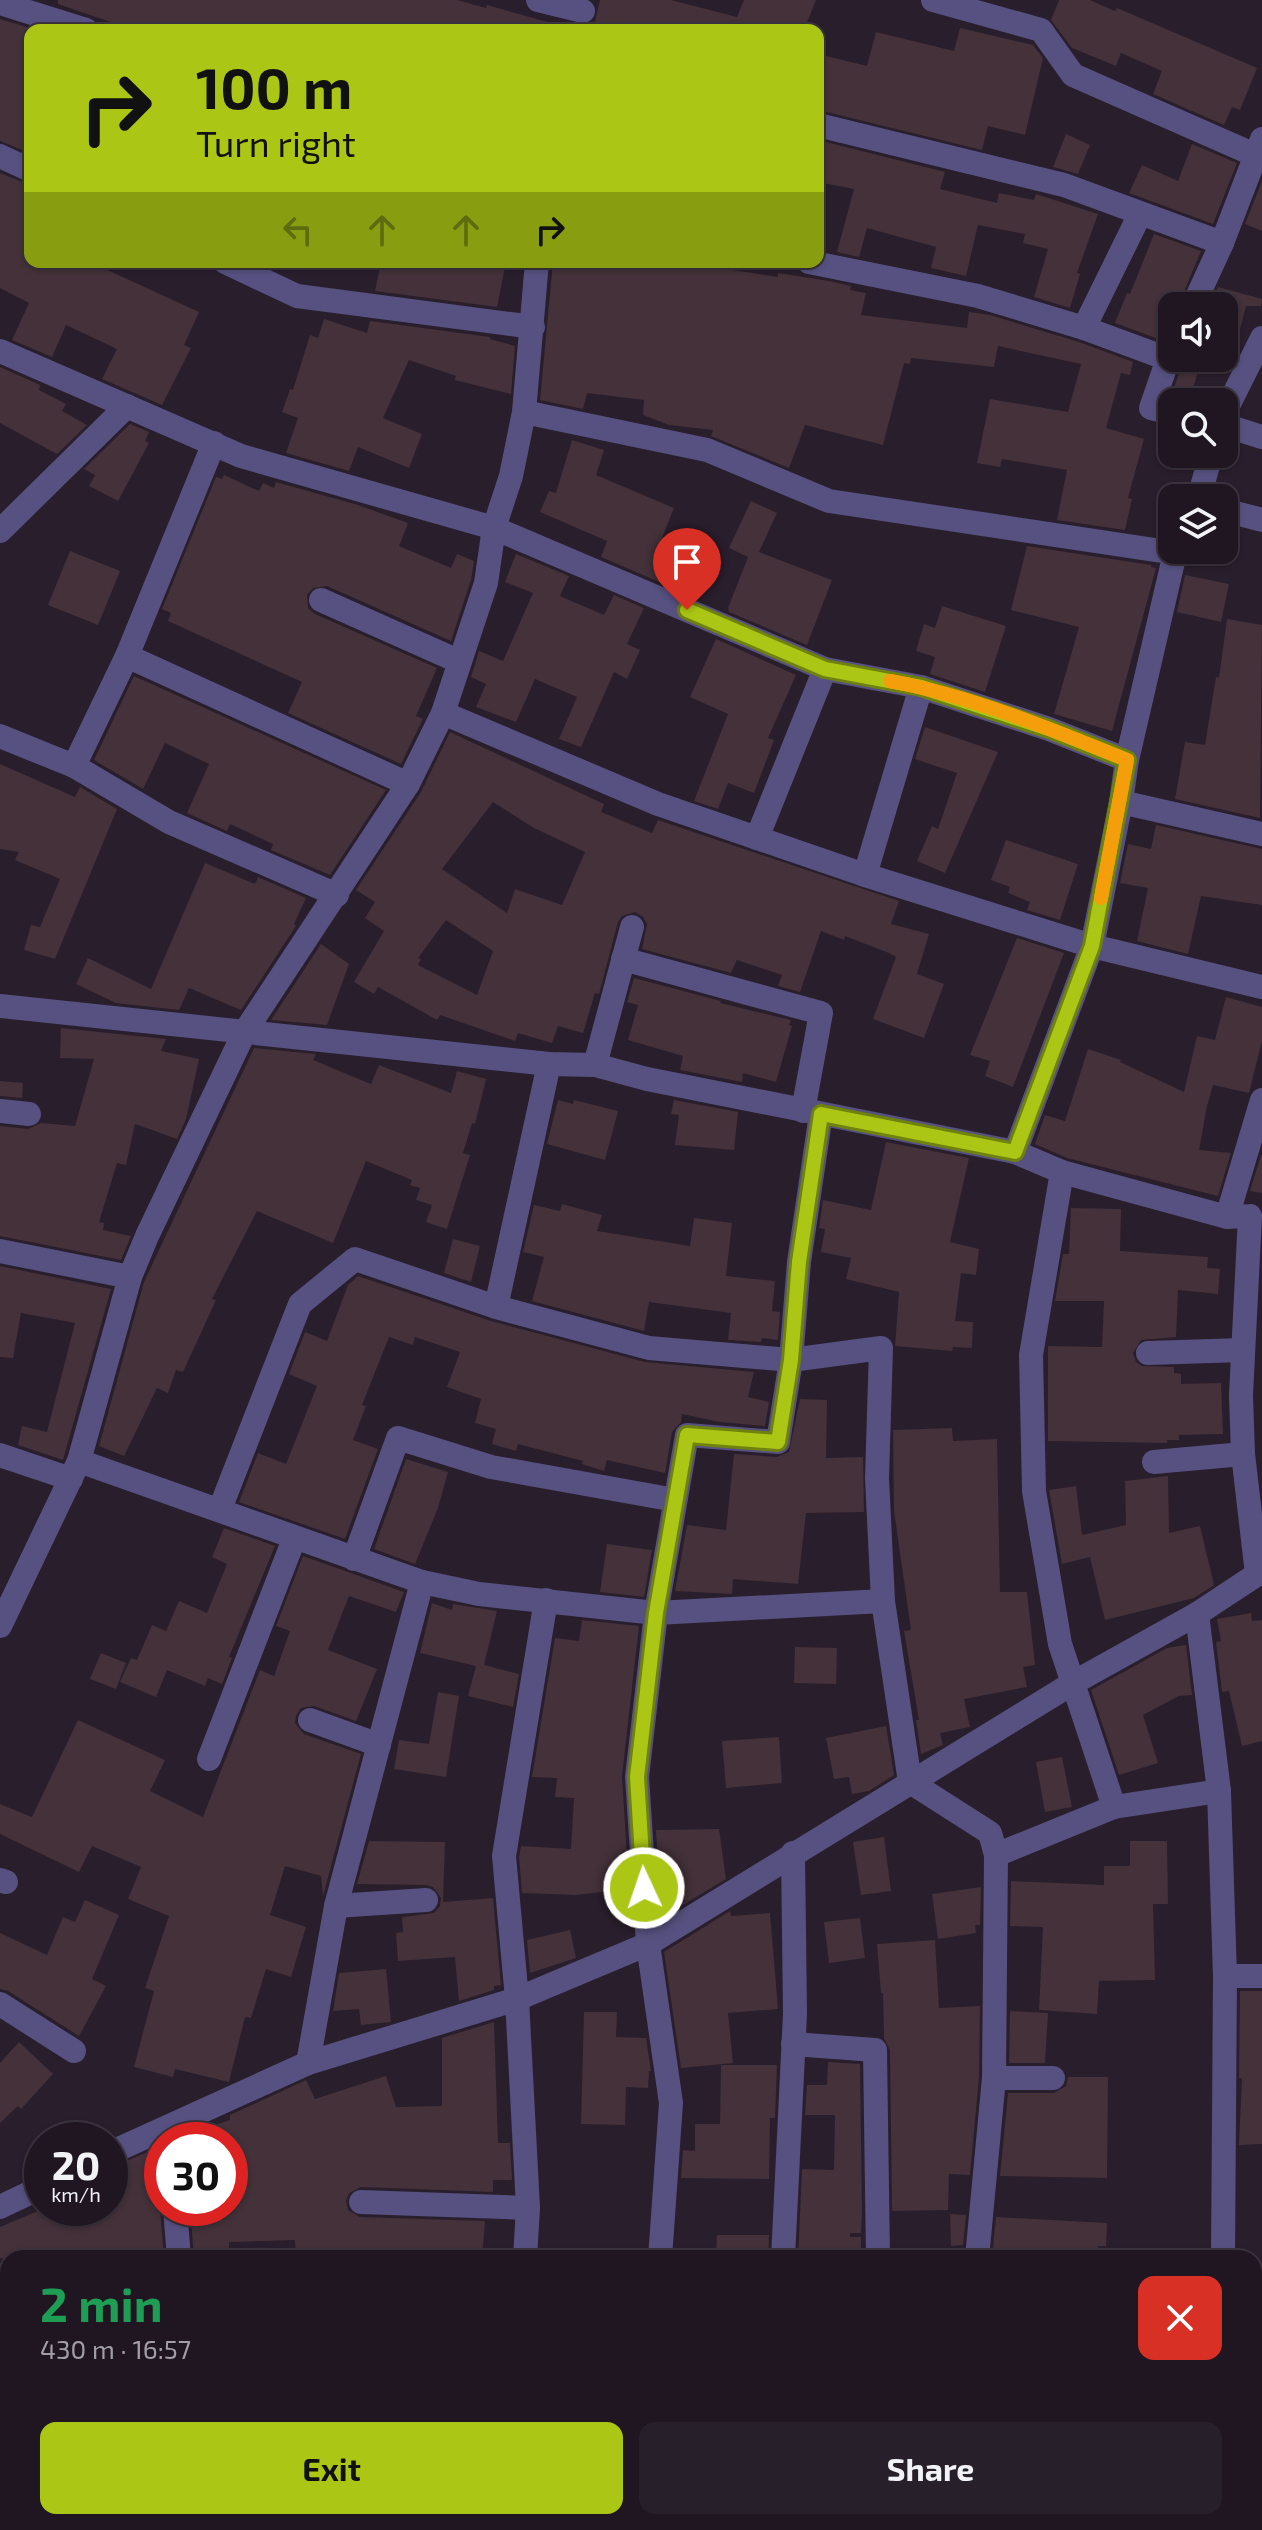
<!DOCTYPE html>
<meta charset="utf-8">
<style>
:root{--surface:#1f1621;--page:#271f2a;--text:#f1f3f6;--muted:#a19fa5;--line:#3c353f;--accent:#abc615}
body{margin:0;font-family:"Exo 2",sans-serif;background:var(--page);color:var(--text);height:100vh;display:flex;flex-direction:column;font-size:30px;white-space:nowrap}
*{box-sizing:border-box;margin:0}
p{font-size:26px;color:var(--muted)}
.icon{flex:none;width:44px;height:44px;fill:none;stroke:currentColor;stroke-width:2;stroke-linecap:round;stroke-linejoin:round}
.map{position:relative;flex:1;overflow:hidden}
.drawer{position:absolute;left:0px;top:2250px;width:1262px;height:280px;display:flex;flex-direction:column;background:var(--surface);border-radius:24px 24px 0 0;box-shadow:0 2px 6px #0004,0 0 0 2px var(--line)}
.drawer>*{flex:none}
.top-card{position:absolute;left:24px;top:24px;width:800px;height:244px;border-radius:16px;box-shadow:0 2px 6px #0004,0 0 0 2px var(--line);background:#abc615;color:#111;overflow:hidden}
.fabs{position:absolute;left:1158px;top:292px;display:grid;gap:16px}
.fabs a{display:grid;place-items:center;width:80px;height:80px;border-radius:16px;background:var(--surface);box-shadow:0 2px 6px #0004,0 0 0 2px var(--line);font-size:40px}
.speed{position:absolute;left:24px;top:2122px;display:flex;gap:16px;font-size:40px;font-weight:700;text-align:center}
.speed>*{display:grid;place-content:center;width:104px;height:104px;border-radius:50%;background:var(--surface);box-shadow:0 2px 6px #0004,0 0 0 2px var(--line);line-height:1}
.speed small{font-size:20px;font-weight:400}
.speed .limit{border:12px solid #d22;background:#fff;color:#111}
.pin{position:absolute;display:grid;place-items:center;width:68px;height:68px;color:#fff;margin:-82px -34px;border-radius:50% 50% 50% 0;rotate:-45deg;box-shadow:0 0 8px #0007}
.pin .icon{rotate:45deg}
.me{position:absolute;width:88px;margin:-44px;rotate:357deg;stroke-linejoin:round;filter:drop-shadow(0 0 6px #0008)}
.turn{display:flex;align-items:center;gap:28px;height:168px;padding:0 40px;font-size:36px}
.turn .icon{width:104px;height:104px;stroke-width:2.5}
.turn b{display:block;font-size:56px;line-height:68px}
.lanes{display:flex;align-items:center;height:76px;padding:0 40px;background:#0003;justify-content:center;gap:40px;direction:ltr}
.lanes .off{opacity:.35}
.round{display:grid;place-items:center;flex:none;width:84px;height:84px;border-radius:16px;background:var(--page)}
.headline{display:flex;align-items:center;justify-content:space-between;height:136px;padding:0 40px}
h1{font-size:48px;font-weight:700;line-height:60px;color:#1e9e55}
.button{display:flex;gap:16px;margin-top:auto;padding:16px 40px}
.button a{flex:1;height:92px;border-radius:16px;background:var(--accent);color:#111;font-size:32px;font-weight:700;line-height:92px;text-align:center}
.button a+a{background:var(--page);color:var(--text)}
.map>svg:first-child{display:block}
</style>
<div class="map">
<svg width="1262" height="2530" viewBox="0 0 1262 2530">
<rect width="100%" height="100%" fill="#291e2c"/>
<g fill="#443139" fill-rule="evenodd">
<polygon points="58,0 457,0 486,8 487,5 551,23 550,30 134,30 58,4"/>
<polygon points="600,0 671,0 737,17 744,0 816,0 804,30 593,30"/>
<polygon points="1059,0 1090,0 1115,11 1117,8 1257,68 1240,110 1232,107 1224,125 1153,94 1162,71 1121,53 1116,66 1072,48 1051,20"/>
<polygon points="0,19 30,28 30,153 0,141"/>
<polygon points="960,28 1033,45 1043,58 1025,135 988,126 982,150 818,110 818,54 867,66 876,32 954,51"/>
<polygon points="1066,134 1090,145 1078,174 1053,167"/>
<polygon points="818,140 945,172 940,189 997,203 999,193 1034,200 1036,194 1098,214 1077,273 1080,274 1070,308 1034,297 1048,249 1023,243 1025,234 978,225 966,276 931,268 936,247 867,228 859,257 837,252 854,189 818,182"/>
<polygon points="1192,144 1237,163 1213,224 1129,193 1142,165 1178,181"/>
<polygon points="0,173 30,185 30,262 90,262 199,312 184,345 191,348 162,405 102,379 117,349 66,325 52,357 12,340 29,303 0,288"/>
<polygon points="1262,181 1262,231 1245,224"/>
<polygon points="1154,234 1201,251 1178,306 1172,306 1172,344 1115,323 1127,293 1130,294"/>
<polygon points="381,262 506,262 497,307 375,291"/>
<polygon points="553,262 628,262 662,267 663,262 680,262 778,277 778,273 829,281 851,286 850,290 866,293 861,315 967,328 969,312 990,315 1079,342 1133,362 1130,375 1121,373 1106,428 1144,439 1128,498 1132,499 1125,530 1057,520 1067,470 1002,459 1000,467 977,463 990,399 1068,412 1081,364 998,346 994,367 911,358 910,364 904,363 883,445 805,425 789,468 711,436 713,430 669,425 643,415 644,400 587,393 583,409 540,400"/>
<polygon points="1218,287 1262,299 1261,306 1246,306 1232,361 1224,360 1224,306 1210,306"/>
<polygon points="324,319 367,333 370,321 490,337 490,339 515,346 511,394 455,380 456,376 409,360 383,418 422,434 409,468 358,447 349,471 286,453 298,418 282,412 290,389 293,390 310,335 318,338"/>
<polygon points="1182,364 1199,368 1189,402 1171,397"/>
<polygon points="0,367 40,385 39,390 66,404 62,411 87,425 57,454 0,423"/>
<polygon points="130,424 149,432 145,441 149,443 118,501 89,486 95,475 84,469"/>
<polygon points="572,440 604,450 596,475 674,508 662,538 688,549 671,587 601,557 607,541 540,512 549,491 556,493"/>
<polygon points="224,475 259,491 263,483 274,488 276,482 358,505 408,523 399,546 451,568 457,554 474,561 471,580 451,641 327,586 313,588 307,595 308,608 315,614 437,668 416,716 423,719 401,764 288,713 302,682 168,621 171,613 162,609 216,477 222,479"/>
<polygon points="751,501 777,513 759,552 832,580 807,645 729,612 728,608 748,557 729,548"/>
<polygon points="1027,546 1151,565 1151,567 1156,568 1112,731 1054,714 1079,627 1011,610"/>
<polygon points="70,551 120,571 98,625 48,605"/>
<polygon points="516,554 569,576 560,596 604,615 614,595 644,608 627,644 640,650 627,679 614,672 581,747 559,739 577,697 535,679 516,722 476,707 486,684 471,677 479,651 503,661 533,593 505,582"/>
<polygon points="1185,575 1229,584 1221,622 1177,612"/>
<polygon points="942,606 1006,626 985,692 930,674 935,657 916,651 924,624 935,628"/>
<polygon points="1227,619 1262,625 1260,818 1175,799 1185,742 1205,745 1216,677 1219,678"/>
<polygon points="716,639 796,675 768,738 774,740 754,793 728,783 718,809 694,801 728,714 690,697"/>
<polygon points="134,676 386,790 330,875 271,850 273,844 230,824 227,831 187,813 209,764 165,743 143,789 94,760"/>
<polygon points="925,727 998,752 945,873 917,861 932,826 938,829 957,773 915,759"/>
<path d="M450,732L604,804L601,812L652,833L658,820L899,901L891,924L929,934L917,974L944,984L924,1038L873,1019L896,957L889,953L845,936L844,940L821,931L800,992L778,986L782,975L737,960L731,973L642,949L647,924L643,917L635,912L622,916L618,922L599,994L595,993L583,1033L558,1026L552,1043L518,1033L515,1041L440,1015L437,1020L378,987L374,994L354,982L384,931L365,918L375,902L356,890L421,792ZM493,802L534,828L585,852L562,905L515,889L507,913L442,869ZM446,920L493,951L477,995L418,965L421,959L418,958Z"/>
<polygon points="0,764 75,797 80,787 117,809 55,959 24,950 31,925 40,927 60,879 15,860 19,852 0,849"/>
<polygon points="1156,825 1262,849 1262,905 1201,896 1188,954 1137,941 1148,888 1120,883 1128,844 1151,849"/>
<polygon points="1006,840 1078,864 1060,920 1027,910 1030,902 1008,893 1010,887 991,880"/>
<polygon points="205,863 255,884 258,877 306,898 294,924 296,926 241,1010 189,988 179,1010 116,1003 76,984 88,958 151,989"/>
<polygon points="1017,938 1064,953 1013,1087 985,1076 990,1061 970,1055"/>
<polygon points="321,944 349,964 327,1025 271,1020"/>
<polygon points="634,978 721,1001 720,1003 791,1020 789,1025 792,1026 776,1082 743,1073 742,1082 680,1070 683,1056 628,1040 638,1005 627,1002"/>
<polygon points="1226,997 1262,1007 1262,1041 1249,1093 1213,1085 1207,1106 1199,1150 1231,1153 1218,1196 1067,1158 1035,1144 1045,1115 1065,1121 1088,1049 1121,1060 1120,1062 1184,1092 1197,1036 1215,1040"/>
<polygon points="61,1028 166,1039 161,1051 199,1059 186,1119 177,1139 135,1124 126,1165 117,1163 99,1222 104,1223 103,1230 131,1236 121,1260 0,1236 0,1126 28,1129 41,1123 75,1126 94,1059 60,1058"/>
<polygon points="254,1048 316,1054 313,1060 371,1084 379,1065 451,1093 457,1071 486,1079 475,1124 472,1123 463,1153 470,1155 447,1229 426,1222 432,1205 416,1200 420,1188 410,1185 412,1180 366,1161 333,1243 257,1211 212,1299 216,1300 183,1372 176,1370 168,1393 157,1388 124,1456 99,1446 144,1282"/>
<polygon points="0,1081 23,1083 22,1098 0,1096"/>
<polygon points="558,1100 573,1104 574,1100 618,1111 605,1160 547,1144"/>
<polygon points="674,1100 738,1112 734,1150 675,1145 679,1115 671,1114"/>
<polygon points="886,1142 969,1158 950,1242 979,1249 976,1275 961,1273 955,1321 973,1322 972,1348 953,1347 952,1351 895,1346 899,1292 846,1279 851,1258 821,1252 825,1229 819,1228 823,1200 871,1210"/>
<polygon points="1261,1155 1262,1155 1262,1193 1250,1191"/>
<polygon points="562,1204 602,1215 597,1231 690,1246 694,1218 732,1223 726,1276 775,1281 772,1311 780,1312 778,1340 762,1338 761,1342 728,1340 731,1313 649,1302 644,1331 532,1301 544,1257 523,1252 534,1205 560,1211"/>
<polygon points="1071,1208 1121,1209 1120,1251 1208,1257 1207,1268 1220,1269 1218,1294 1178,1290 1176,1337 1141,1340 1133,1353 1136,1362 1142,1366 1174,1367 1174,1373 1181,1374 1181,1384 1221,1383 1223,1434 1179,1435 1179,1440 1167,1440 1167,1443 1048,1441 1048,1346 1102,1347 1104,1301 1055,1301 1063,1254 1069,1254"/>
<polygon points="453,1239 480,1246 471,1282 444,1273"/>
<polygon points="0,1266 111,1289 63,1460 18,1445 22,1426 47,1432 75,1323 21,1313 13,1358 0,1357"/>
<polygon points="358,1276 491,1321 645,1362 754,1372 748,1397 769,1402 765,1426 720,1422 682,1414 681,1422 672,1432 665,1473 607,1460 604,1471 582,1464 583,1461 518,1444 516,1451 492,1444 496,1429 475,1423 481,1399 447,1387 460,1352 415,1337 413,1345 389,1337 362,1405 366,1406 353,1440 378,1449 345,1539 239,1502 258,1453 286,1464 317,1386 289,1374 305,1332 327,1341 348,1285"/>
<polygon points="800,1399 827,1400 826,1458 863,1457 864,1512 806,1513 798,1584 733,1579 732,1594 675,1591 687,1525 726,1530 734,1454 777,1457 789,1452"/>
<polygon points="952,1428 953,1441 997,1439 1000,1592 1027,1592 1035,1665 1023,1667 1027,1687 964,1699 970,1727 940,1733 943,1745 921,1754 916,1720 919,1720 904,1631 911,1630 894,1511 893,1430"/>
<polygon points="406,1459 448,1472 438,1508 415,1564 374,1549"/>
<polygon points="1168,1476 1169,1533 1200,1526 1214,1585 1194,1598 1105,1620 1090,1557 1062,1564 1049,1490 1076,1486 1082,1535 1126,1525 1125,1481"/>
<polygon points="224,1528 275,1546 229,1657 232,1658 222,1684 208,1678 205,1686 167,1670 156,1697 120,1682 131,1658 137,1660 152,1625 166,1631 179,1601 207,1613 227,1564 212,1557"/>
<polygon points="607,1544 652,1550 644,1597 600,1592"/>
<polygon points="303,1556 404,1592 396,1612 349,1596 328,1650 377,1669 356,1721 314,1706 301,1708 296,1716 295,1723 304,1734 361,1754 323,1896 321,1876 285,1866 270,1915 306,1927 291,1977 266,1969 251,2018 245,2017 229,2082 175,2069 173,2077 134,2067 154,1991 145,1988 169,1916 128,1899 141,1867 92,1846 79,1872 0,1834 0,1804 32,1817 78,1720 165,1760 150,1791 203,1817 260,1670 274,1676 290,1631 276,1626"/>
<polygon points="432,1603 452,1610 453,1604 497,1611 484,1665 519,1674 513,1707 468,1696 476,1666 420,1653"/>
<polygon points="1251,1613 1252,1621 1262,1620 1262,1741 1242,1746 1229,1691 1222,1692 1216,1642 1221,1641 1217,1619"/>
<polygon points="582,1620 639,1626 622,1776 629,1889 575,1895 522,1893 519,1857 521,1846 571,1849 574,1798 555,1797 557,1778 532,1777 555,1638 579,1641"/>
<polygon points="1186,1645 1192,1695 1179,1696 1143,1715 1158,1763 1119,1775 1091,1690 1167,1648"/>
<polygon points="795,1647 837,1648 836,1684 794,1683"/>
<polygon points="101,1653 126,1663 116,1689 90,1679"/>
<polygon points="438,1692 459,1696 446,1777 394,1769 399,1740 429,1744"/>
<polygon points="886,1726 894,1775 869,1791 852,1794 849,1777 834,1779 826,1738"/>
<polygon points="779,1737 782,1783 726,1788 722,1741"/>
<polygon points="1062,1757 1072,1807 1045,1812 1036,1762"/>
<polygon points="719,1829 726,1879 661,1918 661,1908 688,1901 660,1899 656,1830"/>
<polygon points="884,1837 891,1891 861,1895 853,1842"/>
<polygon points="369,1841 445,1842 443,1902 493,1898 501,1985 494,1986 494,1990 459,2001 455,1957 398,1961 396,1933 403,1932 402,1917 434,1913 440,1906 441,1898 433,1887 426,1885 357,1884"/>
<polygon points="1130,1841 1167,1841 1168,1904 1153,1904 1155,1980 1099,1981 1097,2014 1039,2010 1043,1927 1010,1926 1011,1881 1104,1885 1104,1866 1130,1866"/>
<polygon points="981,1887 980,1925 975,1925 976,1933 938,1939 932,1894"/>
<polygon points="85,1900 119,1915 92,1979 106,1986 79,2036 8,1991 0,1989 0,1933 47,1955 63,1917 75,1922"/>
<polygon points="730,1911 731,1916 770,1913 778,2009 728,2013 733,2063 681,2068 664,1952"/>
<polygon points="860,1918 865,1958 829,1963 824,1922"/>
<polygon points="570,1930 576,1958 530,1973 527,1940"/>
<polygon points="935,1940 939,2008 980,2006 979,2077 970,2175 949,2174 948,2210 892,2211 890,2050 884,2038 883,1993 881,1993 877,1944"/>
<polygon points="386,1969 391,2022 361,2025 359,2009 333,2011 339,1973"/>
<polygon points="1240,1991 1262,1991 1262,2144 1239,2145 1242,2078 1239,2078"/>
<polygon points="1010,2011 1048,2013 1045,2063 1009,2063"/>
<polygon points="584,2012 617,2012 616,2037 646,2038 651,2071 649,2071 648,2088 626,2087 625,2125 581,2124"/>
<polygon points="494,2022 498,2143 510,2143 512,2180 493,2180 493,2192 361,2187 349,2193 346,2201 348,2210 360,2217 485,2221 482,2258 296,2258 295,2240 229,2242 229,2258 194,2258 190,2208 230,2208 230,2140 183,2140 183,2136 230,2120 230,2115 306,2080 315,2099 386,2076 396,2107 442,2106 442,2038"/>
<polygon points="19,2042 53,2074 21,2109 18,2106 0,2123 0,2063"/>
<polygon points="828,2062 860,2064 862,2211 861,2233 850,2233 850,2237 861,2237 861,2258 798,2258 802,2169 834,2170 835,2115 805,2115 807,2085 827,2085"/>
<polygon points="721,2065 777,2065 775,2118 770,2118 769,2179 681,2178 683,2150 695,2151 695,2124 720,2124"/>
<polygon points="1068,2077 1108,2077 1107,2178 1000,2176 1008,2093 1054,2093 1066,2086"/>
<polygon points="148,2152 162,2190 160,2209 164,2258 0,2258 0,2227 45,2208 110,2208 110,2168"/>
<polygon points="950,2214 966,2215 963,2245 951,2246"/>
<polygon points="996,2217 1107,2223 1106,2246 1098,2246 1097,2258 992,2258"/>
<polygon points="717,2235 769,2235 768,2258 716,2258"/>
</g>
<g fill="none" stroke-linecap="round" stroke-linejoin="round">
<g stroke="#565180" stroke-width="24">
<polyline points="538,0 583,11"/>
<polyline points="933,0 1041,30 1073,75 1262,158"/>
<polyline points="0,3 86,30"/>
<polyline points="818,125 1064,185 1222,243 1262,139"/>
<polyline points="0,156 30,170"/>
<polyline points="225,262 297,296 533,327"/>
<polyline points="809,262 978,296 1084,328 1168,359 1151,408 1172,413"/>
<polyline points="1193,306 1222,243"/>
<polyline points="1084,328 1140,214"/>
<polyline points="0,351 241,456 494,528 825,669 921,687 1049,729 1127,760 1121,802 1262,834"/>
<polyline points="524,412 707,450 829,501 1175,553 1177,550"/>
<polyline points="1224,414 1262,338"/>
<polyline points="1224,425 1262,437"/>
<polyline points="1199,498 1211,454"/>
<polyline points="1224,510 1262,520"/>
<polyline points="0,531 127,406"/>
<polyline points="321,600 458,661"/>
<polyline points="127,656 214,443"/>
<polyline points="443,713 658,804 865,875 1092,946 1262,987"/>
<polyline points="0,736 74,766 169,822 337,895"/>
<polyline points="1127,760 1175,553"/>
<polyline points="74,766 127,656 408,784"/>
<polyline points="757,838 825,669"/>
<polyline points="865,875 921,687"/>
<polyline points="623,959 821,1013 803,1111"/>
<polyline points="0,1006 549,1064 595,1065 647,1079 1015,1152 1062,1172 1227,1217"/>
<polyline points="549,1064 496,1307 649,1348 791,1360 881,1348 877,1478 883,1601 910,1782 990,1833 996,1855 1114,1807 1219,1791"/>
<polyline points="595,1065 632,927"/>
<polyline points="0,1111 29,1114"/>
<polyline points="1015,1152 1092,946 1121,802"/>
<polyline points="1062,1172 1031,1355 1034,1491 1060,1644 1114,1807"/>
<polyline points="1243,1216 1227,1217 1262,1100"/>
<polyline points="1250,1216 1241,1395 1243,1454 1257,1574"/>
<polyline points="0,1251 130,1277"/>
<polyline points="1148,1353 1243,1350"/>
<polyline points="0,1455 71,1479"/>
<polyline points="79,1461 422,1582 479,1594 656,1613 883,1601"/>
<polyline points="1154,1462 1243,1454"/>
<polyline points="220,1509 300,1304 355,1259 496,1307"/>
<polyline points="354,1559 398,1438 491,1467 675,1500"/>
<polyline points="1197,1614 1219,1791 1225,1976 1223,2258"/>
<polyline points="0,1626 79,1461 130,1277 147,1236 244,1033 408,784 443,713 486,583 494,528 511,476 524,412 537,262"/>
<polyline points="310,1720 379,1745"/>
<polyline points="209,1759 294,1539"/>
<polyline points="996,1855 994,2078 1053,2078"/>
<polyline points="0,1880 6,1882"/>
<polyline points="336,1906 426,1900"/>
<polyline points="1225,1976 1262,1976"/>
<polyline points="0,2004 74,2051"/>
<polyline points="793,2044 875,2050 878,2258"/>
<polyline points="308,2063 336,1906 422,1582"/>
<polyline points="110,2153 308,2063 517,1999 648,1944 1073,1683 1197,1614 1262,1571"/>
<polyline points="361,2202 528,2208"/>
<polyline points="0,2207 42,2187"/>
<polyline points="175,2208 179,2258"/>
<polyline points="525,2258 528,2208 517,1999 504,1856 546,1600"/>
<polyline points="660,2258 671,2103 648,1944 637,1777 656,1613 687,1435 778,1442 791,1360 799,1262 821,1114"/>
<polyline points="783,2258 795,2014 793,1853"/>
<polyline points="977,2258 994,2078"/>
<polyline points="0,2319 8,2338"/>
<polyline points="1254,2442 1262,2442"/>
<polyline points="84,2522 85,2530"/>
<polyline points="891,2522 892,2530"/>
<polyline points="171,2530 173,2522"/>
<polyline points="497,2530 498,2522"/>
<polyline points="739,2530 739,2522"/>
<polyline points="1255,2530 1262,2463"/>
</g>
</g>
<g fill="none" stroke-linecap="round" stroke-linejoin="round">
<defs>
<polyline id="route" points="644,1888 637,1777 656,1613 687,1435 778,1442 791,1360 799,1262 821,1114 1015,1152 1092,946 1127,760 1049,729 921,687 825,669 687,610"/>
</defs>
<use href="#route" stroke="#6f810e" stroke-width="20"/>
<use href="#route" stroke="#abc615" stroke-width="14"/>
<path stroke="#f59e0b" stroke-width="14" d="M890,681C971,696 1051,729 1127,760L1101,898"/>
</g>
</svg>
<div class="fabs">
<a><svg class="icon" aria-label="sound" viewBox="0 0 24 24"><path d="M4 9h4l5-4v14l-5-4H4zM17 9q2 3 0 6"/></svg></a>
<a><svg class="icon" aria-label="search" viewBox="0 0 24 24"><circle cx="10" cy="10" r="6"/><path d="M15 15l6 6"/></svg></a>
<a><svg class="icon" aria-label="layers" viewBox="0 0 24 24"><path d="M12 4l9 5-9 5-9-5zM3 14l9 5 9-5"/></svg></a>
</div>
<div class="speed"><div>20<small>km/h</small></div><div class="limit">30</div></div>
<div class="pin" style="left:687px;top:610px;background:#d93025"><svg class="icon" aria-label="arrive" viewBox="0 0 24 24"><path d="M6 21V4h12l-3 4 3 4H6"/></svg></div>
<svg class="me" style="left:644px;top:1888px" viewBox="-20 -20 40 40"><circle r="17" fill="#abc615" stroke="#fff" stroke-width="3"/><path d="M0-11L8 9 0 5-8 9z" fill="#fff"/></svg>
<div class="top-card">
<div class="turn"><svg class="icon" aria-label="right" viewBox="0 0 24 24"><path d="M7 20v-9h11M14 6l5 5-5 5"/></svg><div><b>100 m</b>Turn right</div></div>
<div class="lanes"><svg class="icon off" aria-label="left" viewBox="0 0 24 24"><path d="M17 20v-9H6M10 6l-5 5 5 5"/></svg><svg class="icon off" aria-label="ahead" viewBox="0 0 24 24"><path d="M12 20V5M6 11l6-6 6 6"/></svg><svg class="icon off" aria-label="ahead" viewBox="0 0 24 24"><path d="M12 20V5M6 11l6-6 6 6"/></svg><svg class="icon" aria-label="right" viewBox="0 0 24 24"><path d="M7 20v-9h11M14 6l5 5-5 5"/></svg></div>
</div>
<section class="drawer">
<div class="headline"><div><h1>2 min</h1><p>430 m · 16:57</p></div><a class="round" style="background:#d93025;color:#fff"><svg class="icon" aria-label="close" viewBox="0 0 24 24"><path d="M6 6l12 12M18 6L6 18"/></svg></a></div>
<div class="button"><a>Exit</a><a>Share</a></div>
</section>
</div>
